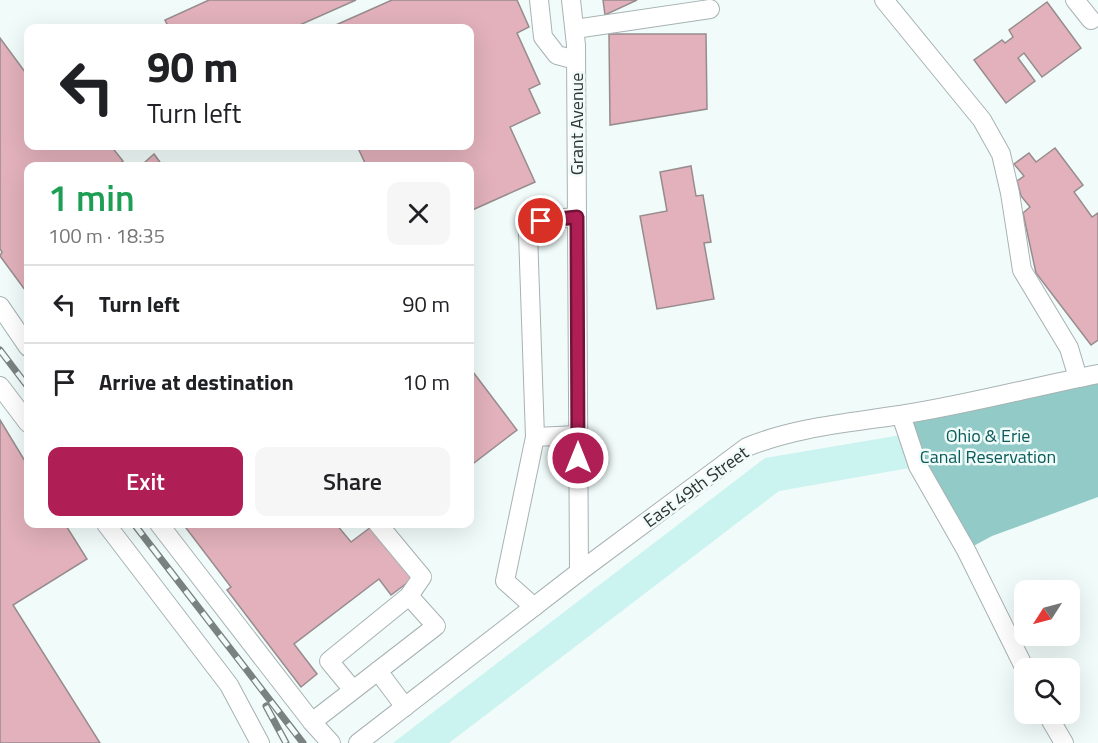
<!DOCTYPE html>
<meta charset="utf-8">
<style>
:root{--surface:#fff;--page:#f6f6f6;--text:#202124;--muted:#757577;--line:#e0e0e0;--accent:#af1f56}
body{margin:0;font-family:"Titillium Web",sans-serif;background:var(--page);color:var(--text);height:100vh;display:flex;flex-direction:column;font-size:22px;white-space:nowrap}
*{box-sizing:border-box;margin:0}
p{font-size:20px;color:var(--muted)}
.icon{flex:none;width:33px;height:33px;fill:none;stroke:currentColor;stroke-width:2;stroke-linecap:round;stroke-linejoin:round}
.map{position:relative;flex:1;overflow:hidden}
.details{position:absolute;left:24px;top:162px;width:450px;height:366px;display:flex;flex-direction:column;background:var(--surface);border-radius:12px;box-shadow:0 6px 24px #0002}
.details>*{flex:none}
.guide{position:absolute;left:24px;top:24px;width:450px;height:126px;border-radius:12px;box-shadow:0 6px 24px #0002;background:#fff;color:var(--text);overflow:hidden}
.needle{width:39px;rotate:234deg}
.fabs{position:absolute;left:1014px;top:580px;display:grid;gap:12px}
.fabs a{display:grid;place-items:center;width:66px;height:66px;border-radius:12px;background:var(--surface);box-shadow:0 6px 24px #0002;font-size:30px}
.pin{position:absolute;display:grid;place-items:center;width:51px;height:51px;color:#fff;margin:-26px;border:3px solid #fff;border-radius:50%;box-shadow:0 2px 6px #0007}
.me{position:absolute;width:66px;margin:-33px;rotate:0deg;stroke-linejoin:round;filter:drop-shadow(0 0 4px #0008)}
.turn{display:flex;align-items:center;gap:21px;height:126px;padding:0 24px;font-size:27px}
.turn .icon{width:78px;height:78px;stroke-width:2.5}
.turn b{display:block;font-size:42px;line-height:51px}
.round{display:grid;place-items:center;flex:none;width:63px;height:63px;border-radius:12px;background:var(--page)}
.summary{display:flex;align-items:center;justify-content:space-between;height:102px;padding:0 24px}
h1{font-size:36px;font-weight:600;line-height:45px;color:#1e9e55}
.action{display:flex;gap:12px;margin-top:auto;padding:12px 24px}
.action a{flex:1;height:69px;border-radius:12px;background:var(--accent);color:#fff;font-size:24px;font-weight:600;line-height:69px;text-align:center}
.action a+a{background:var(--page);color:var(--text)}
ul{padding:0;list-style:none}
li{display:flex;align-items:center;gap:18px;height:78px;padding:0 24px;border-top:2px solid var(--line)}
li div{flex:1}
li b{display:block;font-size:22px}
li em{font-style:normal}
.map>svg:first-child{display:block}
</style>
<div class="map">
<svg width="1098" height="743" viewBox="0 0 1098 743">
<rect width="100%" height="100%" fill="#f0fbfa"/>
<polygon fill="#cbf3f0" points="919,432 938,463 779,491 449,743 393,743 765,458"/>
<polygon fill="#92cac7" points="1098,374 1098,497 992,536 966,550 901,415"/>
<g fill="#e2b1bb" stroke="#968c8e" stroke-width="1.5">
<polygon points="209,0 356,0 293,28 169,28 165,20"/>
<polygon points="392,0 517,0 529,27 517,33 540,84 529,89 540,113 510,127 535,182 470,211 470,166 362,166 365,163 357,146 470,146 470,28 329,28"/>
<polygon points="603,0 637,0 605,15"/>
<polygon points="1047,2 1081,48 1042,77 1024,53 1018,58 1035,81 1006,103 974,60 1002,40 1005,43 1013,37 1009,30"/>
<polygon points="609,34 706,34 707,109 610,125"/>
<polygon points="0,38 28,76 28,146 82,146 84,148 87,146 111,146 123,161 116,166 28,166 28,294 0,256 2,252 0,249"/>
<polygon points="1055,148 1083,185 1074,192 1092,217 1098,213 1098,340 1091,345 1036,273 1023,213 1030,207 1021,196 1017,181 1024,176 1014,164 1029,153 1036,162"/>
<polygon points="154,154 162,165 164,163 166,166 148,166 145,162"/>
<polygon points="691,166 696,196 703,195 711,242 704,243 714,299 657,309 640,216 667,211 660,172"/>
<polygon points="470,368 517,430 470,466"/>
<polygon points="0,420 28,466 28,524 65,524 87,559 13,605 100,743 0,743"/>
<polygon points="183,524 336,524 351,542 375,524 415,577 391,595 379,579 294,644 317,674 301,687 227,590 231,587"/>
</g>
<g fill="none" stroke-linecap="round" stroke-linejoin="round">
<defs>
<g id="minor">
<polyline points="539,0 543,37 557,55 576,60"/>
<polyline points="571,0 576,45 579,572"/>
<polyline points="884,0 982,120 1001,154 1010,193 1022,270 1069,348 1078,378"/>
<polyline points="1075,0 1091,20"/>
<polyline points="575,29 710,9"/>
<polyline points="0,306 28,347"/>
<polyline points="0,386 28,423"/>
<polyline points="901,415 918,466 966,550 1025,669"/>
<path d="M535,437L528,233C540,217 558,219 577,217"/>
<polyline points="106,524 229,685 260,743"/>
<polyline points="159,524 312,722 331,743"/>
<polyline points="378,524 422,577 409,596"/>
<polyline points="534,607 505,581 535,437 578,435"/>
<polyline points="378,671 405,707"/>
<polyline points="1047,714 1064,743"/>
<path d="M312,722C353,690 395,658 436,626L409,596L329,661L353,690"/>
<path d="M358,743L579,572L747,447C796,427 848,423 900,415C966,405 1032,387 1098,374"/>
</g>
</defs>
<use href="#minor" stroke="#a8b2b2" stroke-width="20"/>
<use href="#minor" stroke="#fff" stroke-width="18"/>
<defs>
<g id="rail">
<polyline points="0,350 28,387"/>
<polyline points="134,524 303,743"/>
<polyline points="266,706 286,743"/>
</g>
</defs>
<use href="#rail" stroke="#7a8281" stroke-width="7"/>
<use href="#rail" stroke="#f0fbfa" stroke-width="4.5" stroke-dasharray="14" stroke-linecap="butt"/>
</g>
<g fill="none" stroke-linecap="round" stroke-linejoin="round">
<defs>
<polyline id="route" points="541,221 577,217 578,458"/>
</defs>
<use href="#route" stroke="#721438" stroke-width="15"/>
<use href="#route" stroke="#af1f56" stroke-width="10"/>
</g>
<g text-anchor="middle" stroke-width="5" stroke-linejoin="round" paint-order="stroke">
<g font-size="18" fill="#2f3433" stroke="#f0fbfa">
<text transform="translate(577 124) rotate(-90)" y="6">Grant Avenue</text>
<text transform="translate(696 487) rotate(-36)" y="6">East 49th Street</text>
</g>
<g font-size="18" fill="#0a5b59" stroke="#f0fbfa">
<text x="988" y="442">Ohio &amp; Erie<tspan x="988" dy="21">Canal Reservation</tspan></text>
</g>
</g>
</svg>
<div class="fabs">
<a><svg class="needle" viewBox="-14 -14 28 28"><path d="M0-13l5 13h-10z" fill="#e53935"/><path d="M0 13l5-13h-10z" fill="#757577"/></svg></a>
<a><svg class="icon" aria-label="search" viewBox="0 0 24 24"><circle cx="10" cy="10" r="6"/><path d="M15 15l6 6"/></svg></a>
</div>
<div class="pin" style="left:541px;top:221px;background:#d93025"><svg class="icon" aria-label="arrive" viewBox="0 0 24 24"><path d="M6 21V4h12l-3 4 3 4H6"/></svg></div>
<svg class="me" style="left:578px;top:458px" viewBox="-20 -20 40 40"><circle r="17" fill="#af1f56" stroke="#fff" stroke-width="3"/><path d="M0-11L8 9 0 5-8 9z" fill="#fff"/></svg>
<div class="guide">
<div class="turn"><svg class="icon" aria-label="left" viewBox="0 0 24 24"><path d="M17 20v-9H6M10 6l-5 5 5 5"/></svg><div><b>90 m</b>Turn left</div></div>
</div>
<section class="details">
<div class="summary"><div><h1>1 min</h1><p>100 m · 18:35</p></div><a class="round"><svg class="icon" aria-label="close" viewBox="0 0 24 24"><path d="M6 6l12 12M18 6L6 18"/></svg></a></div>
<ul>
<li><svg class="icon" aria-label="left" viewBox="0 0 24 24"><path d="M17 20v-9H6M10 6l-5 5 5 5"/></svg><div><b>Turn left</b></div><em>90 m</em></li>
<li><svg class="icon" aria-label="arrive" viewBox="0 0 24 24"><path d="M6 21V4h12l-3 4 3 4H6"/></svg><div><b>Arrive at destination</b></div><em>10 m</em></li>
</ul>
<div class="action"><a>Exit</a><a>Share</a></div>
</section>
</div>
